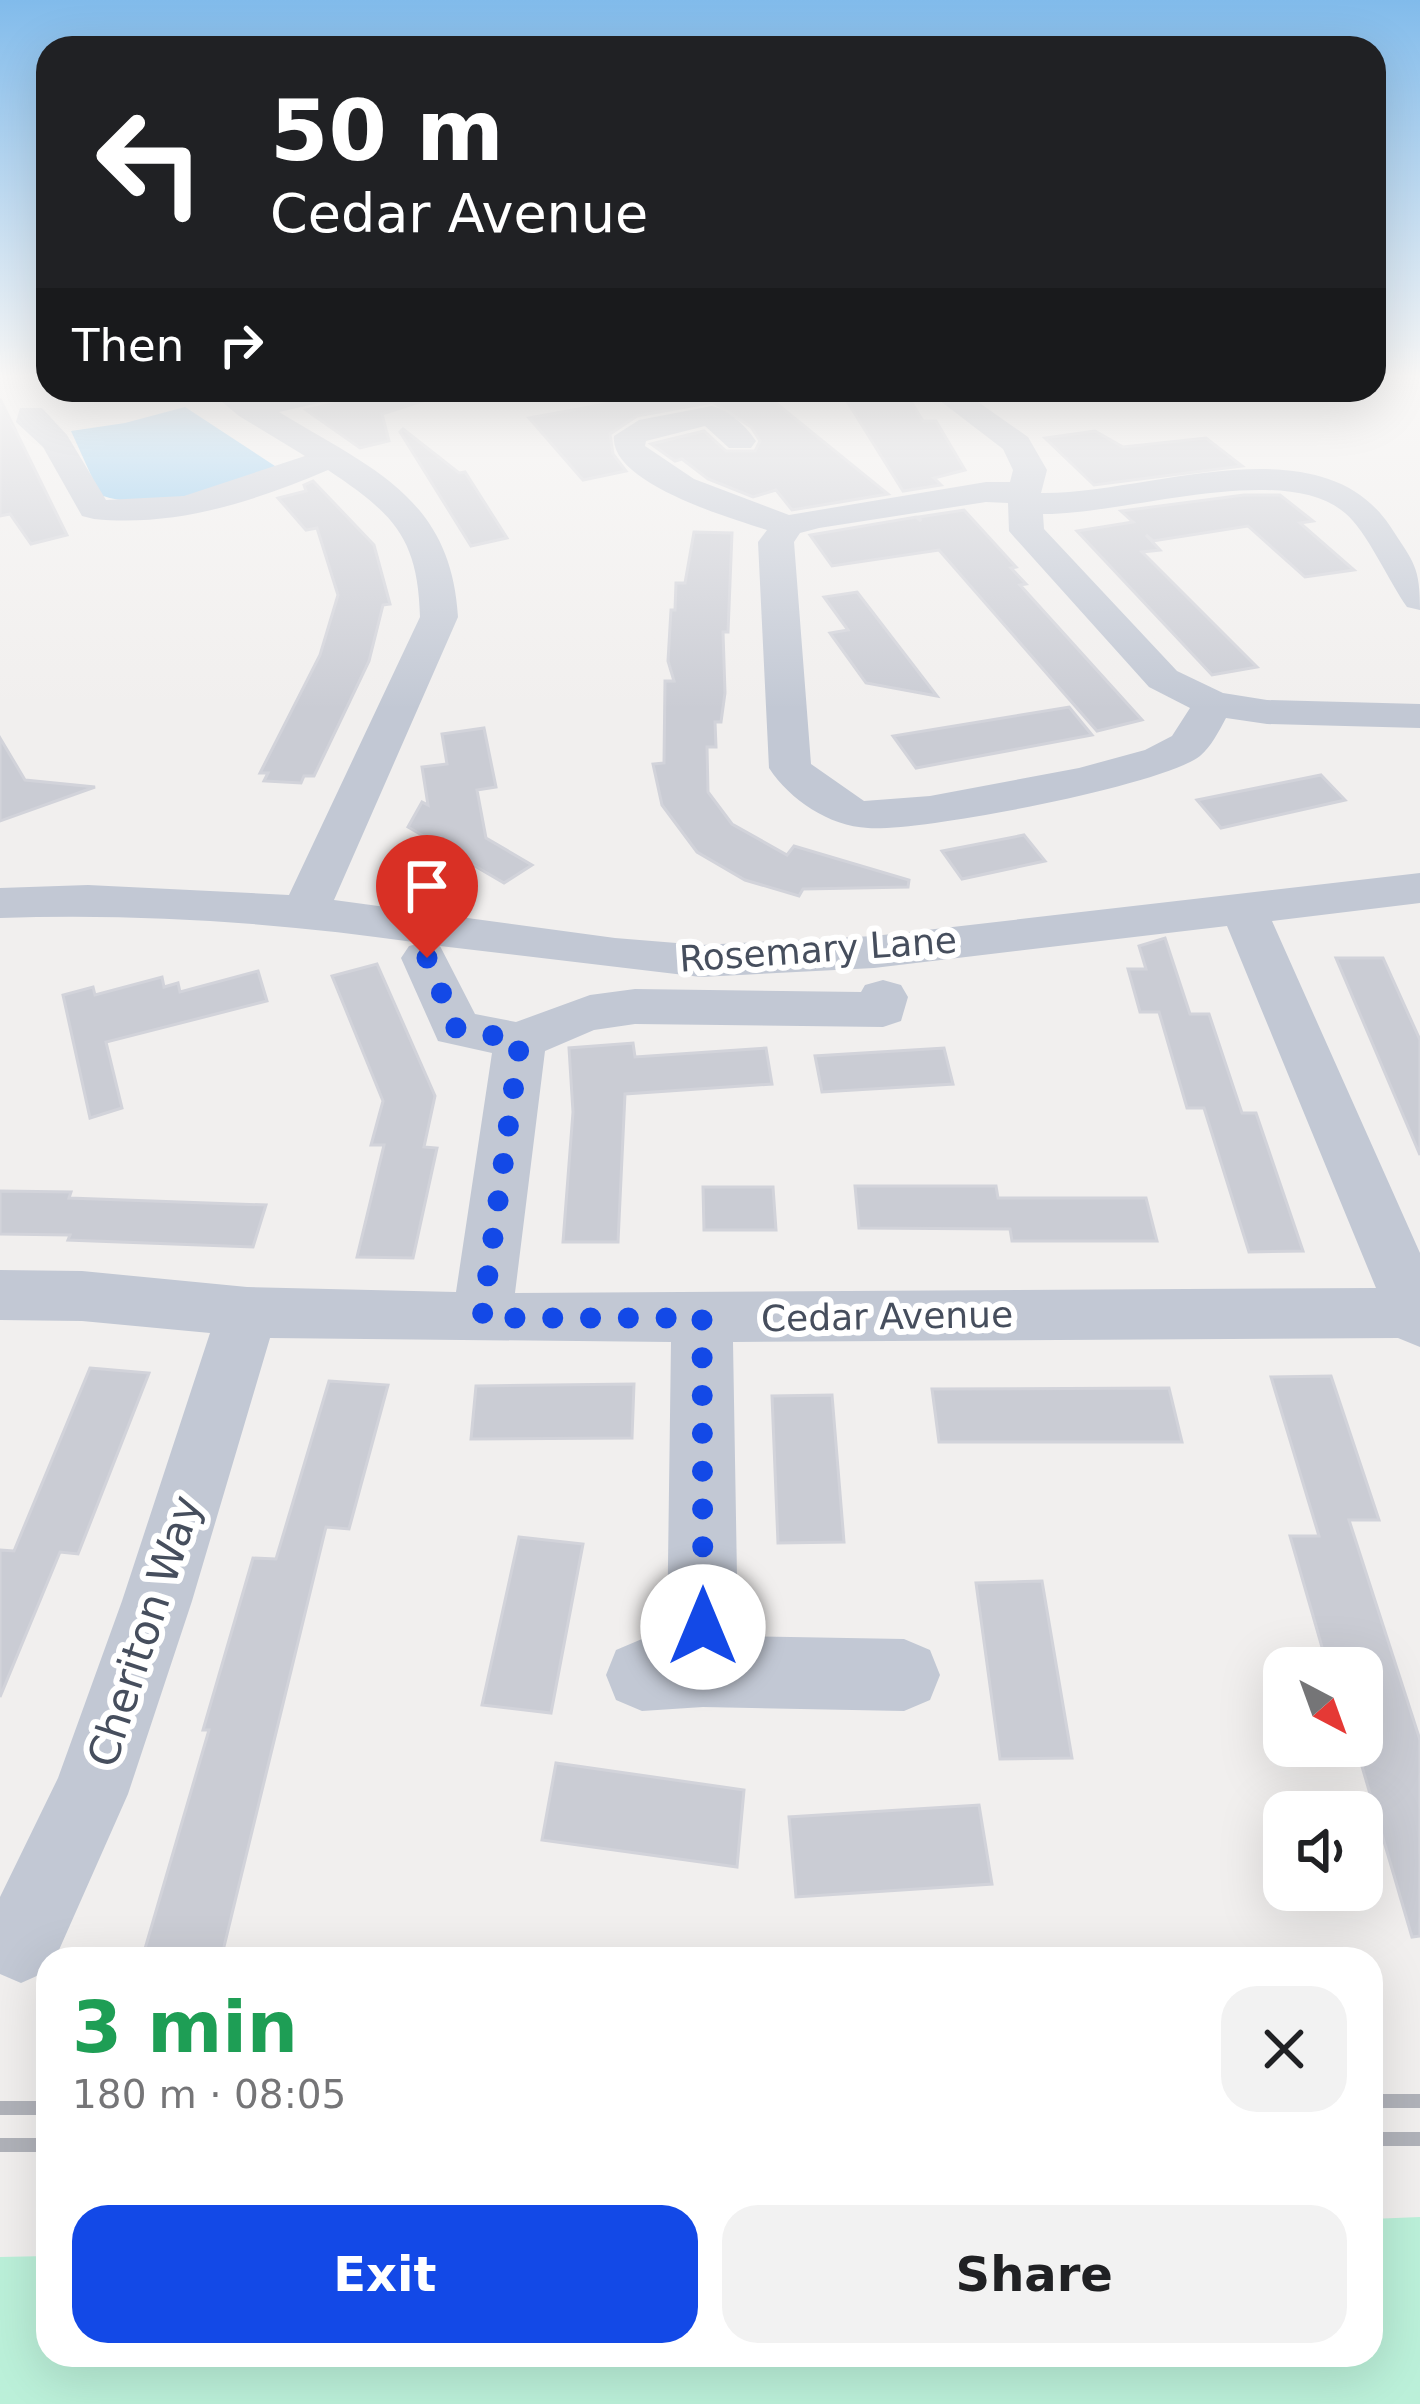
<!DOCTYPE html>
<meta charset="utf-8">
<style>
:root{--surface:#fff;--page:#f2f2f2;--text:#202124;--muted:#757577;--accent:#1349e7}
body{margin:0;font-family:"DejaVu Sans",sans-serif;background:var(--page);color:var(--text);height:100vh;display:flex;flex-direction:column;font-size:45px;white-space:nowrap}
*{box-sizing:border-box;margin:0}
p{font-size:39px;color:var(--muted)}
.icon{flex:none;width:66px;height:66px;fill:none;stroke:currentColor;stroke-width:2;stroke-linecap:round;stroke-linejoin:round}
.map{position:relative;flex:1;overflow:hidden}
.sheet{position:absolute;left:36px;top:1947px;width:1347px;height:420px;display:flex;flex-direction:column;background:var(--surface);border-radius:36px;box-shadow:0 12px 48px #0002}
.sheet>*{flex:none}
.guide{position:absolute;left:36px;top:36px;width:1350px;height:366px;border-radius:36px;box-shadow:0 12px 48px #0002;background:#202124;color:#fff;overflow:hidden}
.needle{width:78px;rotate:139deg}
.tools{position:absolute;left:1263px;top:1647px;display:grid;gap:24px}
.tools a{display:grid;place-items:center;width:120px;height:120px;border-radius:24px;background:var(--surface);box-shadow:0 12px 48px #0002;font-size:60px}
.pin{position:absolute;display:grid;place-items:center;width:102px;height:102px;color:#fff;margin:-123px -51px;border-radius:50% 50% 50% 0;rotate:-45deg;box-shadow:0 0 12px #0007}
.pin .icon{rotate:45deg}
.me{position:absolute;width:132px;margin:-66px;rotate:0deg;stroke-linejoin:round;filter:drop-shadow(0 0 9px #0008)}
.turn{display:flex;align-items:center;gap:42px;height:252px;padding:0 36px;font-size:54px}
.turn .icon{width:156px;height:156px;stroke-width:2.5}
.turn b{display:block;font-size:84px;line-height:102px}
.then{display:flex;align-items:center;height:114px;padding:0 36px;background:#0003;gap:24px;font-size:45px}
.round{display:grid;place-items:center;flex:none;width:126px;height:126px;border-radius:36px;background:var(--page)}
.summary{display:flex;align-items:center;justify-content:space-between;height:204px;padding:0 36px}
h1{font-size:72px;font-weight:600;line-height:90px;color:#1e9e55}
.cta{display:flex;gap:24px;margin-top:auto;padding:24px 36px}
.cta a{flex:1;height:138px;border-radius:36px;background:var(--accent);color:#fff;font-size:48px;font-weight:600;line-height:138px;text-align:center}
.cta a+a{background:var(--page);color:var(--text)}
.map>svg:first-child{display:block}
</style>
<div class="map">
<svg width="1420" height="2404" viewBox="0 0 1420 2404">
<rect width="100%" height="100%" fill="#f1efee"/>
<polygon fill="#bbf0d9" points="1420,2217 1420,2404 0,2404 0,2257 48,2256 48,2355 1371,2355 1371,2219"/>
<path fill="#87c6ef" d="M185,407L278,468C224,484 156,515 100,495L71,431L125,423Z"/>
<g fill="#caccd4" stroke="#d2d3da" stroke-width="3">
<polygon points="357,390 437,390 438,396 382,414 389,441 360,448 306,410 350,400"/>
<polygon points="681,390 693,398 760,390 888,494 792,510 776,490 753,497 708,479 682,459 675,461 651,444 704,431 726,451 755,451 760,441 751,427 713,402 637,416 610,434 613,454 626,471 583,480 529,418"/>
<polygon points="840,390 891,390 900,404 912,403 923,421 936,421 965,470 934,478 941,485 903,491"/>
<polygon points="0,399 67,535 31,544 10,514 0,516"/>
<polygon points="403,429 459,473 465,472 507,538 471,546 400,432"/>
<polygon points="1095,431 1123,447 1206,438 1242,466 1094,485 1045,438"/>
<polygon points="313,481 374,545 390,604 383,605 369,661 314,776 304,776 301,783 264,781 268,773 260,773 320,655 338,595 317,528 306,530 278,498 306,491 304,485"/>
<polygon points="1244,495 1280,495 1313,521 1300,523 1354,570 1305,577 1248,526 1153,541 1146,535 1160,550 1142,552 1257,667 1212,675 1077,531 1133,522 1121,511"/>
<polygon points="964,510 1016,567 1011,568 1026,584 1020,585 1142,720 1097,731 939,550 832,566 810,535 916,517 921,521 919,517"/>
<polygon points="694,532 732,533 728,632 723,632 725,693 721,722 715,722 716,747 707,747 708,792 732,824 787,855 794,846 909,880 908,887 803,889 799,896 745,880 697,852 662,805 653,764 664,763 665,681 674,681 668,661 671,610 675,610 676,583 685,583"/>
<polygon points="857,592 937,696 866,683 830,633 848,630 824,597"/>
<polygon points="1069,707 1092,735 916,768 893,736"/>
<polygon points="484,728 496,787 477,790 486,838 532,865 504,883 408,827 422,802 428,805 422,767 447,764 442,734"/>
<polygon points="0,738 25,780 95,787 0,821"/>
<polygon points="1321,775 1345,800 1221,828 1197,800"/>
<polygon points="1024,835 1045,861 962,879 942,851"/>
<polygon points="1165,938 1190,1014 1209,1014 1242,1113 1256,1113 1303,1251 1249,1252 1204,1108 1187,1108 1159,1012 1140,1012 1128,969 1146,969 1139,946"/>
<polygon points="1336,958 1383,958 1420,1040 1420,1155"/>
<polygon points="377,964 435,1096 424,1147 437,1148 413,1258 357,1257 384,1145 371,1145 383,1101 332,976"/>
<polygon points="258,971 267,1001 106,1042 122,1108 90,1118 63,995 93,987 95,995 162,977 164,987 178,983 180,992"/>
<polygon points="633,1043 635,1057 766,1048 772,1084 625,1094 618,1242 563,1242 573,1112 569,1048"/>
<polygon points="944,1048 953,1084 822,1092 815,1056"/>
<polygon points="855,1186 996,1186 998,1198 1146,1198 1157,1241 1012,1241 1010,1229 859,1228"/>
<polygon points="703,1187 773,1187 776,1230 704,1230"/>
<polygon points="0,1191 71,1192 69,1198 266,1205 253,1247 68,1240 70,1235 0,1234"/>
<polygon points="90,1368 149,1373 78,1554 60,1552 0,1697 0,1550 14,1551"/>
<polygon points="1331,1376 1379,1520 1349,1520 1420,1740 1420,1936 1412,1937 1356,1746 1362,1746 1362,1668 1328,1668 1290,1536 1319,1536 1271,1377"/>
<polygon points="329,1381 388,1385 349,1529 326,1527 221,1959 142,1959 209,1730 203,1730 253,1558 276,1559"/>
<polygon points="634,1384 632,1438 471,1439 476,1386"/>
<polygon points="1169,1388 1182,1442 939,1442 932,1389"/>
<polygon points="832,1395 844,1542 778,1543 772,1396"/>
<polygon points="519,1537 583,1544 551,1713 482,1705"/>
<polygon points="1042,1581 1072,1758 1000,1759 976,1583"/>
<polygon points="556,1763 744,1790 737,1867 542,1840"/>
<polygon points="979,1805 992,1884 796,1897 789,1817"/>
</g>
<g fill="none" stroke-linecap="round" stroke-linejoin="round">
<g fill="#c2c8d4" fill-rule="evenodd">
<path d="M208,390H244L256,398L295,390H353L349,396L279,412C371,468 451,497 458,617L334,900L615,938L701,945L874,936L1420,873V903L1272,921L1420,1253V1347L1398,1338L733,1342L738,1636L904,1639L930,1650L940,1675L930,1700L904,1711L703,1707L642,1711L616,1700L606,1675L616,1650L642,1639L667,1638L671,1342L270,1338L192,1601L128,1794L55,1959H48V1971L21,1983L0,1974V1897L58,1778L122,1601L210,1333L82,1321L0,1320V1270L82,1271L247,1287L456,1292L492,1053L438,1041L401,958L409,946L421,943C282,923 141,913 0,918V888L88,885L289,895L420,617C418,536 392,513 328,470C252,502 177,527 94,519L82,516L43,447L16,422L20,408H42L67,435L106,500L184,496L305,456L239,416ZM1227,926L1376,1288L515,1293L545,1051L594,1030L635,1024L883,1027L901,1021L908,997L901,985L883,980L865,985L861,992L635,989L590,995L516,1022L475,1014L440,946L701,977L874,968Z"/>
<path d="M926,390H961L1028,437L1047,470L1041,493C1147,495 1319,420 1390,526C1414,563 1420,566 1420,610L1407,607C1389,582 1367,531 1345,513C1283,460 1124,515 1043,514L1044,529L1177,671L1223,693L1267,700L1420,704V728L1267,724L1226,718C1219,731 1211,747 1200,756C1161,786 920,832 868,828C829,826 790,800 769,768L758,542L767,530C730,518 609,483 614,436L639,420L712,406C729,410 746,426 756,441L751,448H729L705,426L646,441L645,446L694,479L789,515L986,482H1010L1013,470L1003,449ZM986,502L1008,503L1009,531L1015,538L1149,687L1190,708L1172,736L1145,750L1079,768L930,796L864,801L811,764L794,542L800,533L819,528Z"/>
</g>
<g stroke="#b0b2b9" stroke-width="14">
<polyline points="1371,2101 1420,2101"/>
<polyline points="0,2108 48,2108"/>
<polyline points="1371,2139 1420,2139"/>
<polyline points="0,2145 48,2145"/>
</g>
</g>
<linearGradient id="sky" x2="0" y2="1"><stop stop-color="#81bbeb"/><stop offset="0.53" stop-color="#f9f8f7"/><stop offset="1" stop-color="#f9f8f7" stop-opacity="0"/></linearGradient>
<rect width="1420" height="709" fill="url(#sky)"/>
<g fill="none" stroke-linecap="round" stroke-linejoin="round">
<polyline stroke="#1349e7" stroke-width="21" stroke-dasharray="0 37.8" points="427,958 456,1028 520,1041 482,1318 702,1318 703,1627"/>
</g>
<g text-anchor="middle" stroke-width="12" stroke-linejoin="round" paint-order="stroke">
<g font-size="36" fill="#464e5d" stroke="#fff">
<text transform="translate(818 949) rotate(-4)" y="13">Rosemary Lane</text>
<text transform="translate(887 1316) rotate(-1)" y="13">Cedar Avenue</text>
</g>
<g font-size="42" fill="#464e5d" stroke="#fff">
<text transform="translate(144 1631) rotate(-72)" y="15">Cheriton Way</text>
</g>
</g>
</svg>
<div class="tools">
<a><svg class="needle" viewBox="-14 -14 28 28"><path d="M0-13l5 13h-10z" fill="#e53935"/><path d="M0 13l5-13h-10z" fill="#757577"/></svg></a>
<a><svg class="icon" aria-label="sound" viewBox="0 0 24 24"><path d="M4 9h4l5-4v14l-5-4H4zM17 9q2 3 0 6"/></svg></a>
</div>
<div class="pin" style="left:427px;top:958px;background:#d93025"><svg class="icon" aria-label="arrive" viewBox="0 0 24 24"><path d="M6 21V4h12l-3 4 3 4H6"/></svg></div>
<svg class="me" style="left:703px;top:1627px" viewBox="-20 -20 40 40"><circle r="19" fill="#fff"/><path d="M0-13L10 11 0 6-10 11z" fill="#1349e7"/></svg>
<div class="guide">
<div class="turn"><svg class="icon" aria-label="left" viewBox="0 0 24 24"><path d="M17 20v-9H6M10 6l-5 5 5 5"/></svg><div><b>50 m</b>Cedar Avenue</div></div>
<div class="then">Then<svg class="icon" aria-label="right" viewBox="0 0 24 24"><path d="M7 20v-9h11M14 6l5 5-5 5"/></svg></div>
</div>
<section class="sheet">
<div class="summary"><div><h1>3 min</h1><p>180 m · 08:05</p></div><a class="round"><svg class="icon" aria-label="close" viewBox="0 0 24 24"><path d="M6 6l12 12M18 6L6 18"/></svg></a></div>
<div class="cta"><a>Exit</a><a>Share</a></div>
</section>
</div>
